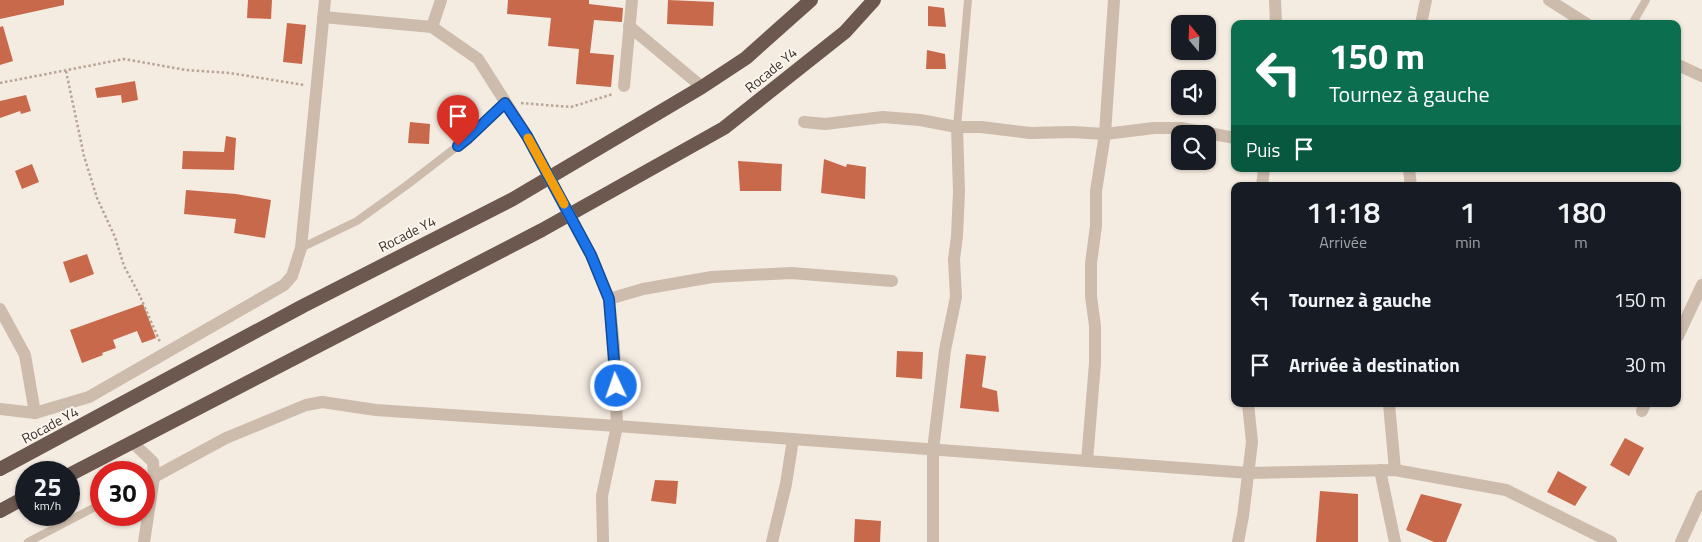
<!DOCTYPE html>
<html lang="fr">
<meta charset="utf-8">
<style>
:root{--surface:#171b24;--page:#20242c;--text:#f1f3f6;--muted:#9ea1a6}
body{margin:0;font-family:"Titillium Web",sans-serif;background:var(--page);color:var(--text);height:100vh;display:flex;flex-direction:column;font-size:19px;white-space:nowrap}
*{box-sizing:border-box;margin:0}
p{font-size:16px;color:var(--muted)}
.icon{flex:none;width:28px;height:28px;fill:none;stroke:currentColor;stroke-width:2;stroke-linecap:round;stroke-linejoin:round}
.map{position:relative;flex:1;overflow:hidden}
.side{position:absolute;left:1231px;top:182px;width:450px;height:225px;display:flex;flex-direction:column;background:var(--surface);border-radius:10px;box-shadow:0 1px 4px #0004}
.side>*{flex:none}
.guide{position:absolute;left:1231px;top:20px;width:450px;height:152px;border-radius:10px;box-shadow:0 1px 4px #0004;background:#0b6e4f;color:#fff;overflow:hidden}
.needle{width:32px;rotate:341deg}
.tools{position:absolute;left:1171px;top:15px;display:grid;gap:10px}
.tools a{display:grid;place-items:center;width:45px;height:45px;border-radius:10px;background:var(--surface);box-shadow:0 1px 4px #0004;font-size:25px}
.speed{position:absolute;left:15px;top:461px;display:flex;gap:10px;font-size:25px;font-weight:700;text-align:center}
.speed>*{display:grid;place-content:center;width:65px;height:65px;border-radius:50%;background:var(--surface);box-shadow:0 1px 4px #0004;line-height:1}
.speed small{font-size:12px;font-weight:400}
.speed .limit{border:8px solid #d22;background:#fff;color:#111}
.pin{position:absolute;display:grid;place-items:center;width:42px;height:42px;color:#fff;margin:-51px -21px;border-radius:50% 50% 50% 0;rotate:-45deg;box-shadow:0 0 5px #0007}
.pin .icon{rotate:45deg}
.me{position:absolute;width:55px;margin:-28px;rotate:357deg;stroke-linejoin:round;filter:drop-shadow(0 0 4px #0008)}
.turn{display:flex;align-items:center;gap:18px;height:105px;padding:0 15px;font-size:22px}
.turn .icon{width:65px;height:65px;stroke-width:2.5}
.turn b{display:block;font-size:35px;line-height:42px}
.then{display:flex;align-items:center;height:48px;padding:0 15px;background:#0003;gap:10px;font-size:19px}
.eta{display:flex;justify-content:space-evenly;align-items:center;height:85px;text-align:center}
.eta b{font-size:30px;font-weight:600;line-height:35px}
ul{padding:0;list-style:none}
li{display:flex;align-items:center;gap:15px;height:65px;padding:0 15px}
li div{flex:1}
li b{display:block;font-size:19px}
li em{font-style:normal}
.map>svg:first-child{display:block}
</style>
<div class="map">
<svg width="1702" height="542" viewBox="0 0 1702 542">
<rect width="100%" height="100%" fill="#f4ebe1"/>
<g fill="#c8694b">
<polygon points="0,0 64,0 64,5 0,19"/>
<polygon points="248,0 272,0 271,19 247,18"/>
<polygon points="508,0 589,0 589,4 623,8 622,22 594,20 590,53 614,55 611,87 576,84 579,49 548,46 551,18 507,14"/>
<polygon points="668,0 714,2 713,26 667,24"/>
<polygon points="928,6 944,8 946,27 928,26"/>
<polygon points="287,23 306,25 302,64 283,62"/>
<polygon points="3,26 13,61 0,65 0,27"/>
<polygon points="927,50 945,54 946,69 926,69"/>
<polygon points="135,81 138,100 122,103 121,95 97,98 95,88"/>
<polygon points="26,95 31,111 21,114 20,111 0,118 0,101"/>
<polygon points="410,122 430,124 429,144 408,143"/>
<polygon points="226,136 236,138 234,170 182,169 183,151 224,152"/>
<polygon points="824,159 846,167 847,164 866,167 865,199 821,193"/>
<polygon points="738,161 782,164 781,191 740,191"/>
<polygon points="32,164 39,182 22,189 15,171"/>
<polygon points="186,190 236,194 271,200 265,238 234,233 236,219 184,214"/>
<polygon points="87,254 94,274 70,283 63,262"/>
<polygon points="143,304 156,338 142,343 137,331 113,340 116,348 102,353 103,355 82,363 70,330"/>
<polygon points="897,351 923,352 922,379 896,377"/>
<polygon points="966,354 986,356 982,387 997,391 999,412 960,408"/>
<polygon points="1625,438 1644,448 1629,476 1610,465"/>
<polygon points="1558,471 1587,487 1575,506 1547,492"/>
<polygon points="655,480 678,481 676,504 651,501"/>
<polygon points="1320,491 1358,494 1358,542 1316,542"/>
<polygon points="1421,494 1462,504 1446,542 1434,542 1406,530"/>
<polygon points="855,519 881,521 880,542 854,542"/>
</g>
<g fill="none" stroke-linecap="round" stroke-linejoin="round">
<g stroke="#b9a596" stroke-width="2.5" stroke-dasharray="2.5 2.5" stroke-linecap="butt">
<polyline points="66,71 84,156 97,198 115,237 124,266 139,294 160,342"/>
<polyline points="0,83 124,59 186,70 230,73 304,85"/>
<polyline points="521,103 571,107 613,94"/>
</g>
<g stroke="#cdbbac" stroke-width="8">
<polyline points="1632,24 1646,0"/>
<polyline points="957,127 968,0"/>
<polyline points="301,248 357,221 407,185 468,138 505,103"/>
<polyline points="28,542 101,504"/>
</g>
<g stroke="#cdbbac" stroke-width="12">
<polyline points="1275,0 1276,24"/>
<polyline points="1549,0 1587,24"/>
<polyline points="323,17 432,27 478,59 527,136"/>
<polyline points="1421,24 1426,0"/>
<polyline points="629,26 702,87"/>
<polyline points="432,27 441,0"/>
<polyline points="1678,65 1702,76"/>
<polyline points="624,86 632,0"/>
<polyline points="804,122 825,124 883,117 920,120 957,127 981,127 1030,133 1072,132 1105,134 1154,128 1181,128 1235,138"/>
<polyline points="1409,169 1411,186"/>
<polyline points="1262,186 1264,169"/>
<polyline points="591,255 609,299 614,346 617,426 602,496 603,542"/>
<polyline points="609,299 643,289 712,277 791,273 892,281"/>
<polyline points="0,309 25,355 35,413"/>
<polyline points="1678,336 1702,285"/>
<polyline points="1389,404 1395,470"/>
<polyline points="0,409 35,413 89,397 284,285 292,276 301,248 325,0"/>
<polyline points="1642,411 1645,404"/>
<polyline points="132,442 153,462 154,477 144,542"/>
<polyline points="1087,461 1095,363 1095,326 1091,296 1091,263 1096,226 1096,191 1105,134 1114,0"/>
<polyline points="1380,470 1395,542"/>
<polyline points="154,477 226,438 306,405 322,402 376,410 617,426 1249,473 1395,470 1506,490 1611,542"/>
<polyline points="772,542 786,484 793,439"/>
<polyline points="933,542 933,450 945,350 956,297 954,259 957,236 959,192 957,127"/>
<polyline points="1238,542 1243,516 1252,442 1248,404"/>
<polyline points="1681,542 1702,496"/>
</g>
<g stroke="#6c584f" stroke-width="14">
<polyline points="0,469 303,306 513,199 702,87 746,58 811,0"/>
<polyline points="69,475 542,230 724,128 845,32 874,0"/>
<polyline points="0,511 26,497"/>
</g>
<polyline stroke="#cdbbac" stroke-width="12" points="527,136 591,255"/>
</g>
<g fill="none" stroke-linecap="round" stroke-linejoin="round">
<defs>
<polyline id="route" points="458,146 468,138 505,103 527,136 591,255 609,299 616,386"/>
</defs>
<use href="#route" stroke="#114b97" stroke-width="12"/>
<use href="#route" stroke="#1a73e8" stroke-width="9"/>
<polyline stroke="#f59e0b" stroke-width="9" points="528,138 564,204"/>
</g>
<g text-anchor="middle" stroke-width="4" stroke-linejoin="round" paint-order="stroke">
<g font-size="14" fill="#3b302b" stroke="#fbf5ee">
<text transform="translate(771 70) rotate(-39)" y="5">Rocade Y4</text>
<text transform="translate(407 234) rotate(-27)" y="5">Rocade Y4</text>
<text transform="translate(50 425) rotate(-28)" y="5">Rocade Y4</text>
</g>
</g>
</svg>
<div class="tools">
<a><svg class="needle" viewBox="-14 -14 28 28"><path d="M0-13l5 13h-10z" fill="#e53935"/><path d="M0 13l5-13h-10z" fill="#9ea1a6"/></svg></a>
<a><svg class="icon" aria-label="sound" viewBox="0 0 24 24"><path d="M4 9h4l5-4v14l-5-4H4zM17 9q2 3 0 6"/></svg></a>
<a><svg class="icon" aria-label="search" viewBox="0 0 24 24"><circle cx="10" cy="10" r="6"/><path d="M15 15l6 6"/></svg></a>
</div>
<div class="speed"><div>25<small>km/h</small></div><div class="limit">30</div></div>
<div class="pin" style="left:458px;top:146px;background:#d93025"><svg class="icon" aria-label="arrive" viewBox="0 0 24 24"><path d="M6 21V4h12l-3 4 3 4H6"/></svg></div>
<svg class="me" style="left:616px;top:386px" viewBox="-20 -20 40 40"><circle r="17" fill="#1a73e8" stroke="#fff" stroke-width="3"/><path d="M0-11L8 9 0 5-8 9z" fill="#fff"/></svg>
<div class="guide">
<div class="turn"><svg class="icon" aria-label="left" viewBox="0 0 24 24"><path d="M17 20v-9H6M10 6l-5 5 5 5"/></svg><div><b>150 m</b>Tournez à gauche</div></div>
<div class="then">Puis<svg class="icon" aria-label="arrive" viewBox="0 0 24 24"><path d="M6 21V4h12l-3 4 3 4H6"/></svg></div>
</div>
<section class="side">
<div class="eta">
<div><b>11:18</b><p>Arrivée</p></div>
<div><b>1</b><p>min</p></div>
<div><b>180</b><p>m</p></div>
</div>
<ul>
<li><svg class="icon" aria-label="left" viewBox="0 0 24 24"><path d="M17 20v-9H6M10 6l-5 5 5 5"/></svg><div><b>Tournez à gauche</b></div><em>150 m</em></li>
<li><svg class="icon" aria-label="arrive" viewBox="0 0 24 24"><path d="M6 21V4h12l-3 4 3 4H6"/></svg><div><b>Arrivée à destination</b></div><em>30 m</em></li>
</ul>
</section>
</div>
